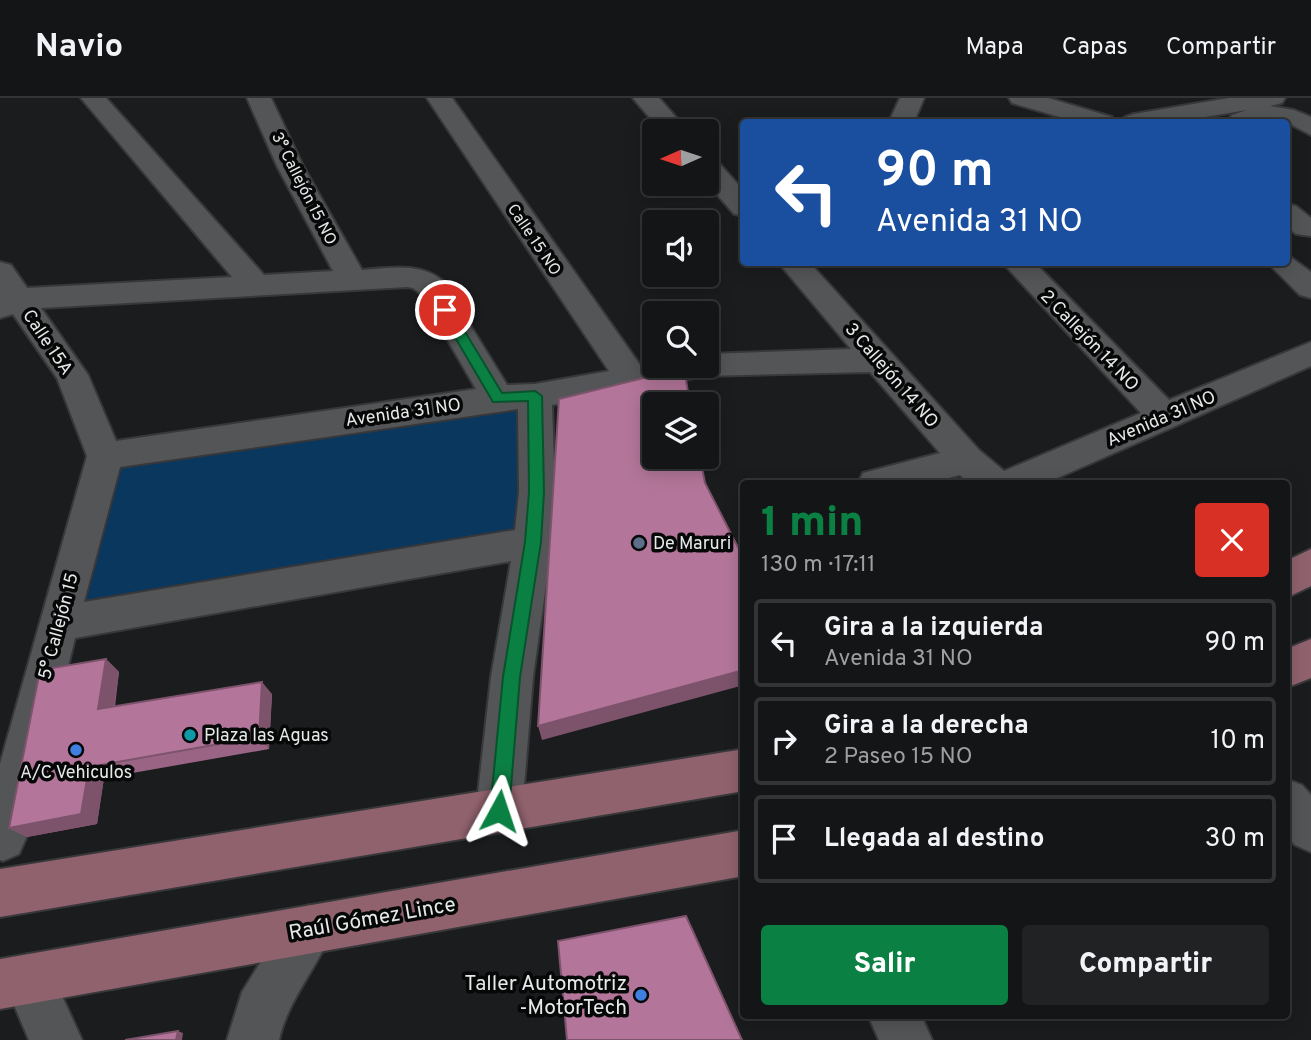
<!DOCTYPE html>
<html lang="es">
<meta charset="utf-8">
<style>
:root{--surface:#141516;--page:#212223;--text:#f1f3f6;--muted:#9d9fa1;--line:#333435;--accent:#0b8043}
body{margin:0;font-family:Overpass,sans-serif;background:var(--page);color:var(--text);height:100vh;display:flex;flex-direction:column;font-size:26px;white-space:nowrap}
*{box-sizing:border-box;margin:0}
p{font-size:23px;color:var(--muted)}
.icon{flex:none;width:38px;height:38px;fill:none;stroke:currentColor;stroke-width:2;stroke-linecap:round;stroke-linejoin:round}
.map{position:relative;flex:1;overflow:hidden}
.drawer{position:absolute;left:740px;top:382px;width:550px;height:539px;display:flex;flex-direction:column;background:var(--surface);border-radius:7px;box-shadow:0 4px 18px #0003,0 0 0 2px var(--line)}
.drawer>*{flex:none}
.banner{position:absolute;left:740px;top:21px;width:550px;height:147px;border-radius:7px;box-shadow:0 4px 18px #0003,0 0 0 2px var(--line);background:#1a4fa0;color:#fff;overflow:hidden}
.needle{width:46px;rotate:267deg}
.fabs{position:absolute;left:642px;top:21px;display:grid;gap:14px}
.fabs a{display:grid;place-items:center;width:77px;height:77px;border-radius:7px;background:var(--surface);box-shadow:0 4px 18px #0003,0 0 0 2px var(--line);font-size:35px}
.pin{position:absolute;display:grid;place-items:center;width:60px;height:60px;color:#fff;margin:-30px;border:4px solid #fff;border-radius:50%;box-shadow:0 2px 7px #0007}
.me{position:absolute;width:77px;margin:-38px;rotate:5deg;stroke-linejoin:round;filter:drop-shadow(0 0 5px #0008)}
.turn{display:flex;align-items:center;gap:24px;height:147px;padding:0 21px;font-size:32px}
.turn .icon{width:91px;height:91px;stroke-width:2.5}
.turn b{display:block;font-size:49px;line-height:60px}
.round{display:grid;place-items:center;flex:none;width:74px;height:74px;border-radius:7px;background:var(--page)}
.summary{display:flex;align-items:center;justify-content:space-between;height:119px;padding:0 21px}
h1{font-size:42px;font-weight:800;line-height:52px;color:var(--accent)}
.button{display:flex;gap:14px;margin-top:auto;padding:14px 21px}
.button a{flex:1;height:80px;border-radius:7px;background:var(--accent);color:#fff;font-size:28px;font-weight:800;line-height:80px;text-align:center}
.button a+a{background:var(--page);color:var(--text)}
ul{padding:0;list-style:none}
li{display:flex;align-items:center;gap:21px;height:88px;margin:0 14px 10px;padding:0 7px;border:4px solid var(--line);border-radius:7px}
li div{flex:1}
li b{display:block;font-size:26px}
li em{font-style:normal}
header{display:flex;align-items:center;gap:42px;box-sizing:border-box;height:98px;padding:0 35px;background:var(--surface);border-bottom:2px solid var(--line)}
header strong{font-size:33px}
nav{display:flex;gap:38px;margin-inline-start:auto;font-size:24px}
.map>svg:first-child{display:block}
</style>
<header>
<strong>Navio</strong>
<nav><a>Mapa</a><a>Capas</a><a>Compartir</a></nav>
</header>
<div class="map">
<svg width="1311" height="942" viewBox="0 0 1311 942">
<rect width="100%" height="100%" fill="#1a1c1e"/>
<polygon fill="#09375d" points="535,298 533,444 58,526 105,358"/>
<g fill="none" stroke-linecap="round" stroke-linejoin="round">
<defs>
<g id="minor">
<path d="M81,0H106L264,177L333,173L277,68L247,0H271L303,68L362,172C389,170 421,164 443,183L507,287L535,286L609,273L427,0H452L640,267L654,265V268H707V256L851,251L778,164H809L979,352L1004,373L1141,315L1002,164H1034L1169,302L1311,244V268L1046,385H968L960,377L930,385H858L863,375L940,355L870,274L705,278L552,307L555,394L552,444L533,579L522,713L515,729L499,735L483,729L476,713L491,579L511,463L75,540L26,740L19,756L3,763L0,762V666L87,358L57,280L13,216L0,220V164L11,167L27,190L232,179ZM407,189L413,190L421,196L476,291L116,343L88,277L41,210ZM518,311L519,394L515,432L84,504L120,369Z"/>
<polygon points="633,0 659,0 688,33 661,33"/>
<polygon points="900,0 924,0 914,24 889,24"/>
<polygon points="1009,0 1048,0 1112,19 1116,24 1077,24 1012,5"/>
<polygon points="1229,0 1285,0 1282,5 1270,8 1294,12 1311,19 1311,37 1286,24 1230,24 1228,22 1232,17 1247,12 1175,24 1121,24 1125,19 1134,16"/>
<polygon points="707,61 717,63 744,93 744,118 734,116 707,85"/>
<polygon points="1286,106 1296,108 1311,120 1311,138 1296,136 1286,128"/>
<polygon points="1286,156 1311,174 1311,200 1300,197 1267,164 1286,164"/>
<polygon points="1286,681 1302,687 1311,697 1311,754 1295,747 1286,737"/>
<path d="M309,807L326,814L333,831C318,869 288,901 279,942H227L242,894L292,814Z"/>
<polygon points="28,856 46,863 82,942 29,942 3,881 10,863"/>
<polygon points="868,917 921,917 932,942 879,942"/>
</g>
<g id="major">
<polygon points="1311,451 1311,488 1286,500 1286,463"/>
<polygon points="1311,541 1311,580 1286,590 1286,551"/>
<polygon points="744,651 744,693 0,819 0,771"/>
<polygon points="744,732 744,778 0,911 0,861"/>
</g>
</defs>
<use href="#minor" stroke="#38383a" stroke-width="4"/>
<use href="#major" stroke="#38383a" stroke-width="4"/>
<use href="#minor" fill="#535557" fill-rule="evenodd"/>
<use href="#major" fill="#90626e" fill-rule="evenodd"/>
</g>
<polygon fill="#9a6584" points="106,561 119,574 115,608 272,596 269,651 104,680 97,726 27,739 9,730"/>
<g fill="#7d536c">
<polygon points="106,561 119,574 112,623 98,611"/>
<polygon points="744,572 744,587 542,642 538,628"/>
<polygon points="262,584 272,596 269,651 259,639"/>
<polygon points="89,669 104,680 97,726 27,739 9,730"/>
<polygon points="178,933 183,935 182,942 176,942"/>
</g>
<g fill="#b3769a" stroke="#7d536c" stroke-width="2">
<polygon points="684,270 690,306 654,306 654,359 700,359 705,385 744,461 744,572 538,628 559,301"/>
<polygon points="106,561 98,611 262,584 259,639 89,669 81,716 9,730 40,572"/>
<polygon points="686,818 742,942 567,942 558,843"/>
<polygon points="178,933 176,942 125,942"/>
</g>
<polygon fill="#0b8043" stroke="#07532c" stroke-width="2" points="445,208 450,209 502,295 535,293 542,298 544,394 541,444 520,579 509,713 506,720 499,722 493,720 490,713 503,579 525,444 529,394 528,303 493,304 439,212"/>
<circle fill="#5c6f8a" stroke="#060707" stroke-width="2.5" cx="639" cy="445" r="7"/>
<circle fill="#0f9aa8" stroke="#060707" stroke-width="2.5" cx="190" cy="637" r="7"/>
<g fill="#3f7fe0" stroke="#060707" stroke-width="2.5">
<circle cx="76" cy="652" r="7"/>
<circle cx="641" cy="897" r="7"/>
</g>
<g text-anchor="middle" stroke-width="7" stroke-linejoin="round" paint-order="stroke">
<g font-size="16" fill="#e7e8e9" stroke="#060707">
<text transform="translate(305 90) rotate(63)" y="6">3° Callejón 15 NO</text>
<text transform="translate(535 141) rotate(56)" y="6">Calle 15 NO</text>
</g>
<g font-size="18" fill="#e7e8e9" stroke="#060707">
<text transform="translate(1090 242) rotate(46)" y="6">2 Callejón 14 NO</text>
<text transform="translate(48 244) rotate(56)" y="6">Calle 15A</text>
<text transform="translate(892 277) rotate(49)" y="6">3 Callejón 14 NO</text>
<text transform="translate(403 314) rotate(-8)" y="6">Avenida 31 NO</text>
<text transform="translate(1161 320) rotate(-23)" y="6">Avenida 31 NO</text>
<text transform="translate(58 528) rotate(-75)" y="6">5° Callejón 15</text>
</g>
<g font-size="18" fill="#e7e8e9" stroke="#060707" text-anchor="start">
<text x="653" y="451">De Maruri</text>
<text x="204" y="643">Plaza las Aguas</text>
<text x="76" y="680" text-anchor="middle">A/C Vehiculos</text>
</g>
<g font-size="21" fill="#e7e8e9" stroke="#060707">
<text transform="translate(372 820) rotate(-10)" y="7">Raúl Gómez Lince</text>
</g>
<g font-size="21" fill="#e7e8e9" stroke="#060707" text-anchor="end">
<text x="627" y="892">Taller Automotriz<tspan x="627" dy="24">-MotorTech</tspan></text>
</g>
</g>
</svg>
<div class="fabs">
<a><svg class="needle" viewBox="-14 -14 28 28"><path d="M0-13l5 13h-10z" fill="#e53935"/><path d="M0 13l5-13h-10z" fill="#9d9fa1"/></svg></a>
<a><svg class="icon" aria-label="sound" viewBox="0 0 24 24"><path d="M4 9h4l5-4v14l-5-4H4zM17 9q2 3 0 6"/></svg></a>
<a><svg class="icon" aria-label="search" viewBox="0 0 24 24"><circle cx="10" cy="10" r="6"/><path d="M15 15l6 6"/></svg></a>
<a><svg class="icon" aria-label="layers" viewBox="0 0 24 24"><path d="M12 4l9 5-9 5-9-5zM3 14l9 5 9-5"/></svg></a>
</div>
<div class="pin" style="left:445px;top:212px;background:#d93025"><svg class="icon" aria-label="arrive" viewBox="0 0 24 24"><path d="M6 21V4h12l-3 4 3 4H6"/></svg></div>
<svg class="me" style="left:499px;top:713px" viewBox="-20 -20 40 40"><path d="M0-17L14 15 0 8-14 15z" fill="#0b8043" stroke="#fff" stroke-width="4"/></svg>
<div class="banner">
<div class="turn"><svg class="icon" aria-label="left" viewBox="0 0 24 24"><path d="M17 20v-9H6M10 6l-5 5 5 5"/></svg><div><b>90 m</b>Avenida 31 NO</div></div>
</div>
<section class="drawer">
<div class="summary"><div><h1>1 min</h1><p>130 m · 17:11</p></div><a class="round" style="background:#d93025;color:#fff"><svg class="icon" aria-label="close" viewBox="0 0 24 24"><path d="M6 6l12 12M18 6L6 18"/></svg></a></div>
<ul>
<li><svg class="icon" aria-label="left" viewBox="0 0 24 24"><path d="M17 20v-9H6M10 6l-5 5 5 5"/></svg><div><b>Gira a la izquierda</b><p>Avenida 31 NO</p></div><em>90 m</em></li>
<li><svg class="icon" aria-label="right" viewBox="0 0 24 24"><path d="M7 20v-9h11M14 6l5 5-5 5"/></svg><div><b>Gira a la derecha</b><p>2 Paseo 15 NO</p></div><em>10 m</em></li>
<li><svg class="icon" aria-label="arrive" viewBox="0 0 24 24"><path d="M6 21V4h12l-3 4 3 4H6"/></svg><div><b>Llegada al destino</b></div><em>30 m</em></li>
</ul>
<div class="button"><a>Salir</a><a>Compartir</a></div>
</section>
</div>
